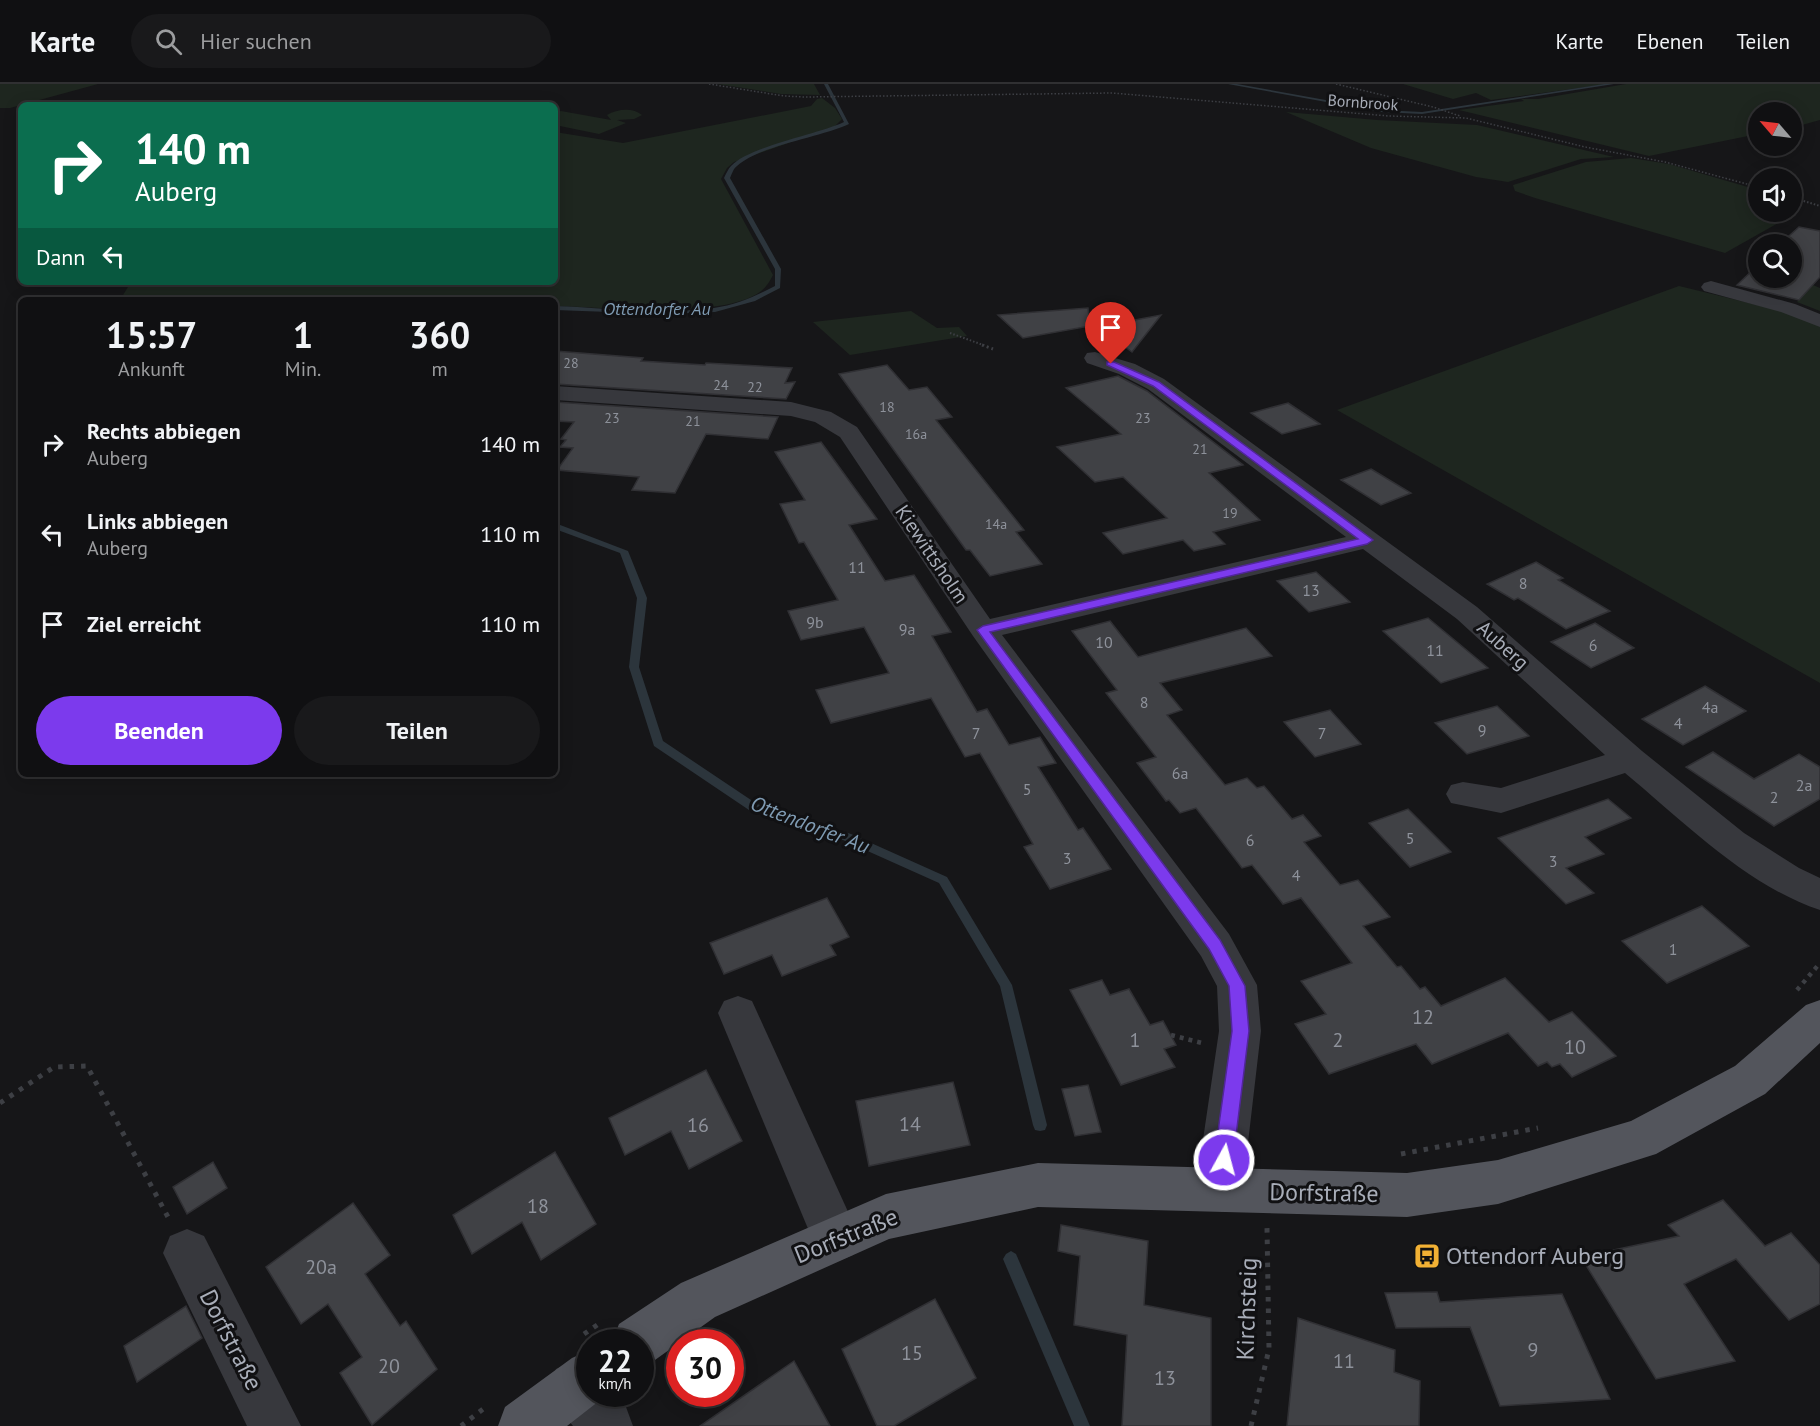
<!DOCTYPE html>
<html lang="de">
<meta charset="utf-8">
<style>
:root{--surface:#101012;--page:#19191b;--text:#f1f3f6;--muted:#9c9d9f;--line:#303032;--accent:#7c3aed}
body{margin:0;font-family:"PT Sans",sans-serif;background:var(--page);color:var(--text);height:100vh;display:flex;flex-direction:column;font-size:22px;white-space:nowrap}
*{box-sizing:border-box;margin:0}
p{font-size:20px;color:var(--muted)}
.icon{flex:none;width:33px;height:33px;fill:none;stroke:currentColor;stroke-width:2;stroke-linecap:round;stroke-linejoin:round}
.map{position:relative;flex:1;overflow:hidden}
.drawer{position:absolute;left:18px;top:213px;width:540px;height:480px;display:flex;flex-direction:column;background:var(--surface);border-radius:9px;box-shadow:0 3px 15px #0003,0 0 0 2px var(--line)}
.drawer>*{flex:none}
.hud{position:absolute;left:18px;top:18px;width:540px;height:183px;border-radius:9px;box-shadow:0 3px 15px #0003,0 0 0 2px var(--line);background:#0b6e4f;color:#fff;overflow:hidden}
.needle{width:39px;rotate:298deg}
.controls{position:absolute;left:1748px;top:18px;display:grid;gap:12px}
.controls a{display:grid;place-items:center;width:54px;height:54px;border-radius:50%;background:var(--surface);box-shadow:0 3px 15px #0003,0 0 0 2px var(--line);font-size:30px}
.speed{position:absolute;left:576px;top:1245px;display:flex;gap:12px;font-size:30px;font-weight:700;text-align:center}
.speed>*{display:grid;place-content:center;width:78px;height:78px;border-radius:50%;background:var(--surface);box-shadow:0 3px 15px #0003,0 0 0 2px var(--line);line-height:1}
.speed small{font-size:15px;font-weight:400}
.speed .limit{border:9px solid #d22;background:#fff;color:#111}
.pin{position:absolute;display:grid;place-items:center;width:51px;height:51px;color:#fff;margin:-62px -26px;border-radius:50% 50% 50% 0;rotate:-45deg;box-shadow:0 0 6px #0007}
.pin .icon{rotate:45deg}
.me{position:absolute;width:66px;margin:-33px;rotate:7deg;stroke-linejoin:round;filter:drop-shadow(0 0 4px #0008)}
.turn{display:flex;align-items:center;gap:21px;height:126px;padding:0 18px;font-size:27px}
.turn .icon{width:78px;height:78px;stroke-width:2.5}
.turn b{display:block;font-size:42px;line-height:51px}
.then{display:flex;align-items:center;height:57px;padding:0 18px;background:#0003;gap:12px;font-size:22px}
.eta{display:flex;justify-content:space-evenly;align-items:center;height:102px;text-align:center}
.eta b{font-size:36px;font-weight:600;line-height:42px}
.cta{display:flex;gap:12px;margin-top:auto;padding:12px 18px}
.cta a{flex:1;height:69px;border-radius:36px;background:var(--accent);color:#fff;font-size:24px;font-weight:600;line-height:69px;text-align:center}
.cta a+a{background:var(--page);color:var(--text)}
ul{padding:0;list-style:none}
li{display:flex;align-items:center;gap:18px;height:90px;padding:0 18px}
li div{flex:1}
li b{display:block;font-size:22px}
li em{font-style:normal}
header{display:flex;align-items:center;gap:36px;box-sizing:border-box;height:84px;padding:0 30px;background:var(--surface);border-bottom:2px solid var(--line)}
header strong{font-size:28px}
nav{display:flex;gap:33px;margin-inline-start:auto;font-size:21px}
.search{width:420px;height:54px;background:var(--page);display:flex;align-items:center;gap:15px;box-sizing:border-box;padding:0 21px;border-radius:33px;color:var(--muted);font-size:22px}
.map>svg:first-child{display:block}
</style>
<header>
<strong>Karte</strong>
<div class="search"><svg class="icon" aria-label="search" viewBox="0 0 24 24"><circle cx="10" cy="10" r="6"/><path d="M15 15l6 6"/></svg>Hier suchen</div>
<nav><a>Karte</a><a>Ebenen</a><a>Teilen</a></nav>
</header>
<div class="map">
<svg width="1820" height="1342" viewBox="0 0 1820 1342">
<rect width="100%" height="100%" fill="#161618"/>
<g fill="#1e261f">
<polygon points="0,0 98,0 10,24 0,24"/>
<polygon points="717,0 814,0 820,11 781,10"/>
<polygon points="1403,0 1608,0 1491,16 1476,9 1453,15"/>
<polygon points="1626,0 1820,0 1820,36 1791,44 1791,28 1758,28 1758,50 1649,72 1459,26 1524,17 1521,15 1538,15"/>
<path d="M822,14L835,24L842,35L834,43L734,78L727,84L721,95L773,191C769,199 764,207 755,211C715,234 604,223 555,222V216H120L131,198H555V48L623,59L811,22L817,15Z"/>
<path d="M561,27L611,36L607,31C617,25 633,23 642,31L634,35L617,36L626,39L599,50L555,41V29Z"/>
<polygon points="1286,28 1377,36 1477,41 1614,73 1581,75 1508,98 1476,93 1371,64"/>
<polygon points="1631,74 1669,80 1758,106 1758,128 1791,128 1791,124 1794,129 1782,132 1787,134 1725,169 1535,114 1515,107 1513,101 1586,78"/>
<polygon points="1813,201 1820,204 1820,227 1797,218"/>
<polygon points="1679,202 1786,228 1820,241 1820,599 1337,326"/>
<polygon points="911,227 937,244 959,243 967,252 850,271 813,238"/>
</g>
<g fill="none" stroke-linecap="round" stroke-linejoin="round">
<g fill="#2c353c" fill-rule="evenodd">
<path d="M824,0H828L849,40C818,54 761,61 737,82C733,85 732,90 730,94L781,185L780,204L755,217L715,228L664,230L555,226V222C607,224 662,231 714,224C736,221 756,212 775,202V185L724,94C726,90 728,85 731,82C750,62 816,51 844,38Z"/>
<polygon points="1228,0 1237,0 1381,26 1422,28 1604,0 1614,0 1422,30 1381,28"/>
<polygon points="555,439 628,467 647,514 639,583 663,657 757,720 851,750 947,793 1012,901 1047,1041 1045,1046 1040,1047 1035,1046 1033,1041 1000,902 939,799 843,756 749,726 654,662 629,583 637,514 620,469 555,445"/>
<polygon points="1011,1167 1016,1170 1090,1342 1074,1342 1003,1175 1006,1170"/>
</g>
</g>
<g fill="#404145" stroke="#303034" stroke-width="1.5">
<polygon points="1799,143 1820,147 1820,193 1799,216 1737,201 1758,181 1758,194 1791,194 1791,160 1780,160"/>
<polygon points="1088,224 1090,242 1023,254 998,231"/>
<polygon points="1161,231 1132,268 1098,243"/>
<polygon points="555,267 643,274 641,277 705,281 706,279 792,284 785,299 795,298 786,315 555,300"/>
<polygon points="887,281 909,306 927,303 952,333 936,336 1024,446 1016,448 1042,480 990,492 970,466 966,466 839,290"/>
<polygon points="1118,292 1147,307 1243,381 1209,389 1260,436 1213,448 1225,460 1194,467 1183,456 1123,470 1103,449 1167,434 1123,393 1095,398 1057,363 1121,350 1066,304"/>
<polygon points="555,318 778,333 768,355 706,350 675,409 632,406 639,393 557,386 573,364 560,363 566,356 561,355 574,338 555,337"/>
<polygon points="1288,319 1320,340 1282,350 1251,329"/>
<polygon points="821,358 877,435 849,441 885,497 914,491 951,548 932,552 977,628 987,625 1009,661 1040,653 1056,679 1038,683 1078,746 1083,744 1111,785 1050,805 1024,763 1033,760 980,669 965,673 931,614 831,639 816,606 889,589 864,543 801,556 788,527 838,516 804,458 799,459 780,420 805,416 775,368"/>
<polygon points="1371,385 1411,409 1381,421 1341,396"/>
<polygon points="1536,478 1563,494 1558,496 1610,527 1566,545 1518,514 1514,516 1487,500"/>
<polygon points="1316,488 1350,518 1309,528 1277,497"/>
<polygon points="1428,534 1488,584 1441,599 1383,547"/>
<polygon points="1110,537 1138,573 1246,544 1272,572 1160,599 1182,626 1167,631 1225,701 1247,694 1257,704 1264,702 1292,735 1303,731 1321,752 1304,758 1340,801 1358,796 1390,833 1363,842 1397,883 1401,882 1420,905 1425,903 1441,922 1505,894 1549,938 1572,928 1616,972 1572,993 1560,980 1552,983 1547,978 1538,982 1508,949 1432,980 1416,960 1329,990 1295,940 1326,930 1301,897 1352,879 1301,814 1283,820 1252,781 1242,784 1196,724 1180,729 1169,716 1166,717 1137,679 1156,673 1106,609 1117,606 1072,547"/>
<polygon points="1595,539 1634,564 1591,584 1551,558"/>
<polygon points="1705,602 1746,627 1683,661 1642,635"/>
<polygon points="1497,622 1529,652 1467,670 1435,639"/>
<polygon points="1330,626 1361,660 1315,673 1284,638"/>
<polygon points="1713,668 1754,695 1799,670 1820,683 1820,715 1774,742 1686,683"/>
<polygon points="1608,715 1631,734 1585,753 1604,770 1566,784 1594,809 1566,820 1498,754"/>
<polygon points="1408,725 1451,768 1410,783 1369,739"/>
<polygon points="827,814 849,853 830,861 836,871 782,892 772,871 724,890 710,859"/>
<polygon points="1702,822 1749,862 1667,899 1622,857"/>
<polygon points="1102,896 1110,911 1129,905 1150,941 1163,937 1176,961 1164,965 1175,983 1121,1001 1070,906"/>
<polygon points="706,986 742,1057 689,1085 671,1047 625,1071 609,1034"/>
<polygon points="953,998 970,1061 869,1082 856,1017"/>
<polygon points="1088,1001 1101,1048 1075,1052 1062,1005"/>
<polygon points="555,1068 596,1140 541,1176 522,1138 472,1170 453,1131"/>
<polygon points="213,1078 227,1104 187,1130 173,1103"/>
<polygon points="1723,1116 1765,1162 1791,1149 1820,1181 1820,1220 1789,1236 1736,1175 1684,1200 1735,1277 1656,1295 1581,1173 1679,1152 1668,1141"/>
<polygon points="353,1119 390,1171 365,1190 400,1242 406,1237 437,1285 372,1341 340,1289 362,1273 328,1220 301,1240 266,1183"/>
<polygon points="1061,1141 1148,1157 1144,1221 1211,1234 1211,1342 1122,1342 1127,1251 1074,1241 1080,1172 1058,1167"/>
<polygon points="1437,1208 1440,1218 1562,1210 1610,1315 1500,1322 1470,1243 1396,1244 1385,1209"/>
<polygon points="935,1215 976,1294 894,1342 877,1342 842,1265"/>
<polygon points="186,1222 202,1254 137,1298 124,1262"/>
<polygon points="1298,1234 1395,1266 1394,1288 1420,1297 1419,1342 1287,1342"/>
<polygon points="794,1277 830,1342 700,1342"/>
</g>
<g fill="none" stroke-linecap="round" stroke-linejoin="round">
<g stroke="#3d3f44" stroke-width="1.5" stroke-dasharray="1.5 2" stroke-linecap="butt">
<polyline points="709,0 784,12 805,13 1112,9 1389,32 1466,34 1585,63 1665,78 1758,103"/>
<polyline points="1336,0 1433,23 1460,32"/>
<polyline points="1791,113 1802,116"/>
</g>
<g stroke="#3d3f44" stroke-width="2" stroke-dasharray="1.5 2" stroke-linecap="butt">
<polyline points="1797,115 1820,122"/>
<polyline points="950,249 986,262"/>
</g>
<polyline stroke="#3d3f44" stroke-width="3" stroke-dasharray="2 3" stroke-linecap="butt" points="982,261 993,265"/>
<g stroke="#3d3f44" stroke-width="4.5" stroke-dasharray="4 5" stroke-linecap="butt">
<polyline points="1797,906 1820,879"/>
<polyline points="1171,951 1202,959"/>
</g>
<g stroke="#3d3f44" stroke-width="5" stroke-dasharray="4.5 7" stroke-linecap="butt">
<polyline points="0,1019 54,983 87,982 169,1135"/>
<polyline points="1401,1070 1538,1044"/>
<polyline points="584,1250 600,1239"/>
<polyline points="461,1342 487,1322"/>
<polyline points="1251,1342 1269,1265 1267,1144"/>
</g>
<g fill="#37383d" fill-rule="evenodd">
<polygon points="1711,197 1795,220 1820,230 1820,243 1781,228 1704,207 1701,203 1704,199"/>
<path d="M1095,268L1135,280L1164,295L1477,523L1642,667L1744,749L1799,784L1820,794V826C1747,802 1683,737 1625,689L1501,729L1451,719L1446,710L1451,701L1463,698L1501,704L1605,671L1457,535L1363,465L1002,551L1229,850L1257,901L1261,947L1246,1076L1245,1106L1238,1122L1222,1128L1206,1122L1199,1106L1200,1076L1219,947L1217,902L1201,872L973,552L840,353L815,338L791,332L555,316V302L791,318L831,328L857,343L990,535L1346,453L1148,305L1119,290L1087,279L1084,274L1087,269Z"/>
<polygon points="738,912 752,917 860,1154 853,1171 836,1178 819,1171 718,929 724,917"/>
<polygon points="187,1145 204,1152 301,1342 247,1342 163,1169 170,1152"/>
<polygon points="574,1277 590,1284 590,1310 614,1310 626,1323 633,1342 573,1342 556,1321 548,1303 556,1285"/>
</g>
<g fill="#53555c" fill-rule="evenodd">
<polygon points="1820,916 1820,959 1765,1010 1656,1070 1498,1120 1407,1133 1038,1123 889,1155 715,1233 655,1276 640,1282 640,1258 612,1258 619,1240 681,1199 886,1110 1038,1079 1407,1089 1498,1076 1631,1037 1735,982 1806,921"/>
<polygon points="590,1266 590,1310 608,1310 567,1342 498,1342 505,1323 572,1274"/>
</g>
</g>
<polygon fill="#7c3aed" stroke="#51269a" stroke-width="1.5" points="1107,278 1114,278 1159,298 1373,456 1367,460 990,548 1220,856 1245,902 1249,947 1233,1076 1230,1082 1224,1085 1217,1082 1214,1076 1232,947 1229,902 1209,865 977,546 983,542 1358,455 1153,302 1107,281"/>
<defs>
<symbol id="bus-square" viewBox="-11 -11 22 22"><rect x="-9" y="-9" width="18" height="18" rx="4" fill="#f2b134" stroke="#111113"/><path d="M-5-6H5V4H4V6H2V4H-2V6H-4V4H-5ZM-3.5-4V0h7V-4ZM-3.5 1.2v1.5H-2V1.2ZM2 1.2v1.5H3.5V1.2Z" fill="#111"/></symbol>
</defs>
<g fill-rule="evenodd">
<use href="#bus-square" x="1412" y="1157" width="30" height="30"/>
</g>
<g text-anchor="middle" stroke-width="6" stroke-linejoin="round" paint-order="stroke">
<g font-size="14" fill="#8e929b">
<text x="571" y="284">28</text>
<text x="721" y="306">24</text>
<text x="755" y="308">22</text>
<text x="887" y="328">18</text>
<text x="612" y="339">23</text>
<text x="1143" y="339">23</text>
<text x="693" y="342">21</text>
<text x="916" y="355">16a</text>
<text x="1200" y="370">21</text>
<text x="1230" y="434">19</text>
<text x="996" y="445">14a</text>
</g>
<g font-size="16" fill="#a8adb8" stroke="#111113">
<text transform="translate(1363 18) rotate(4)" y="6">Bornbrook</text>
</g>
<g font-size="16" fill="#8e929b">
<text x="857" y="489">11</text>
<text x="1523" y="505">8</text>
<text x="1311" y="512">13</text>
<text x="815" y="544">9b</text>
<text x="907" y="551">9a</text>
<text x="1104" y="564">10</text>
<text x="1593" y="567">6</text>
<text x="1435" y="572">11</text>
<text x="1144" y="624">8</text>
<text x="1710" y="629">4a</text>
<text x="1678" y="645">4</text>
<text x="1482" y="652">9</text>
<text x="976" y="655">7</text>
<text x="1322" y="655">7</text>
<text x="1180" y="695">6a</text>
<text x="1804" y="707">2a</text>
<text x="1027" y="711">5</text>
<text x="1774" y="719">2</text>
<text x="1410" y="760">5</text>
<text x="1250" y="762">6</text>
<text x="1067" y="780">3</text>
<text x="1553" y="783">3</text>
<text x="1296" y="797">4</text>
<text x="1673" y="871">1</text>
</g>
<g font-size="18" font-style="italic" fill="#7f9bb3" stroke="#111113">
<text x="657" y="231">Ottendorfer Au</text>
</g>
<g font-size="20" fill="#a8adb8" stroke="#111113">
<text transform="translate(932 470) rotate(56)" y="7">Kiewittsholm</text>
<text transform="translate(1503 561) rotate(42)" y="7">Auberg</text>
</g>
<g font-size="20" fill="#8e929b">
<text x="1423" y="940">12</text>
<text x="1135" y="963">1</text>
<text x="1338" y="963">2</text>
<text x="1575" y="970">10</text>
<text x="910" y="1047">14</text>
<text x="698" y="1048">16</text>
<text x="538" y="1129">18</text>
<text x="321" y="1190">20a</text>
<text x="1533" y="1273">9</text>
<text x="912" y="1276">15</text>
<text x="1344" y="1284">11</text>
<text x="389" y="1289">20</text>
<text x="1165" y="1301">13</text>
</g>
<g font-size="21" font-style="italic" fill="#7f9bb3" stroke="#111113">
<text transform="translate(810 741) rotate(21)" y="7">Ottendorfer Au</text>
</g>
<g font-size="24" fill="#a8adb8" stroke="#111113">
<text transform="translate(1324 1109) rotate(1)" y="8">Dorfstraße</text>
<text transform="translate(846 1152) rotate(-22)" y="8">Dorfstraße</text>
<text transform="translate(1247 1225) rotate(-88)" y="8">Kirchsteig</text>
<text transform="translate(231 1256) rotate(63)" y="8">Dorfstraße</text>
</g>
<g font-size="24" fill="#a8adb8" stroke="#111113" text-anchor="start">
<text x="1446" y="1180">Ottendorf Auberg</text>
</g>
</g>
</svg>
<div class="controls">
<a><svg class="needle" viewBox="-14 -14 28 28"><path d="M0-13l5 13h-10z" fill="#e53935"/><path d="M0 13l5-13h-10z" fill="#9c9d9f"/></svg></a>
<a><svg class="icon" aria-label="sound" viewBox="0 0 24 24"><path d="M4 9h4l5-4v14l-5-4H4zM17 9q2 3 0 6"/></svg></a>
<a><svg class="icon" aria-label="search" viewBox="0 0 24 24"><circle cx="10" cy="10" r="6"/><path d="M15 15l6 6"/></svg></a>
</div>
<div class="speed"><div>22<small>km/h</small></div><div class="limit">30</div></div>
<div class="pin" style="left:1111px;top:280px;background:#d93025"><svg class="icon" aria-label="arrive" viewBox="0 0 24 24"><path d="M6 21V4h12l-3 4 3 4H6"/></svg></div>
<svg class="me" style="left:1224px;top:1076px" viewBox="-20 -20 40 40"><circle r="17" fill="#7c3aed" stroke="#fff" stroke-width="3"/><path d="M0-11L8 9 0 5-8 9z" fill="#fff"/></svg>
<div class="hud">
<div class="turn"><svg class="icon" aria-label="right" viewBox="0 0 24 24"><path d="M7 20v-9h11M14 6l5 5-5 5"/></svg><div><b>140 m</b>Auberg</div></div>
<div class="then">Dann<svg class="icon" aria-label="left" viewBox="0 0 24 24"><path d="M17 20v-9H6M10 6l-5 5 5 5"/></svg></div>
</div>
<section class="drawer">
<div class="eta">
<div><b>15:57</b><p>Ankunft</p></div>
<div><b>1</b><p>Min.</p></div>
<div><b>360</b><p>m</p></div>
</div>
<ul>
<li><svg class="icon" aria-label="right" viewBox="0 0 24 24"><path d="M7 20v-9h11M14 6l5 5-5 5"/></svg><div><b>Rechts abbiegen</b><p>Auberg</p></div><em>140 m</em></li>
<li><svg class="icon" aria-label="left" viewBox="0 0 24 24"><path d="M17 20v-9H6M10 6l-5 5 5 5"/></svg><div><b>Links abbiegen</b><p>Auberg</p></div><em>110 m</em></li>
<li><svg class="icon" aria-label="arrive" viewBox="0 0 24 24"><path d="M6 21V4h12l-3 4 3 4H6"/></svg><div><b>Ziel erreicht</b></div><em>110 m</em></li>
</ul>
<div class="cta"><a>Beenden</a><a>Teilen</a></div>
</section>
</div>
